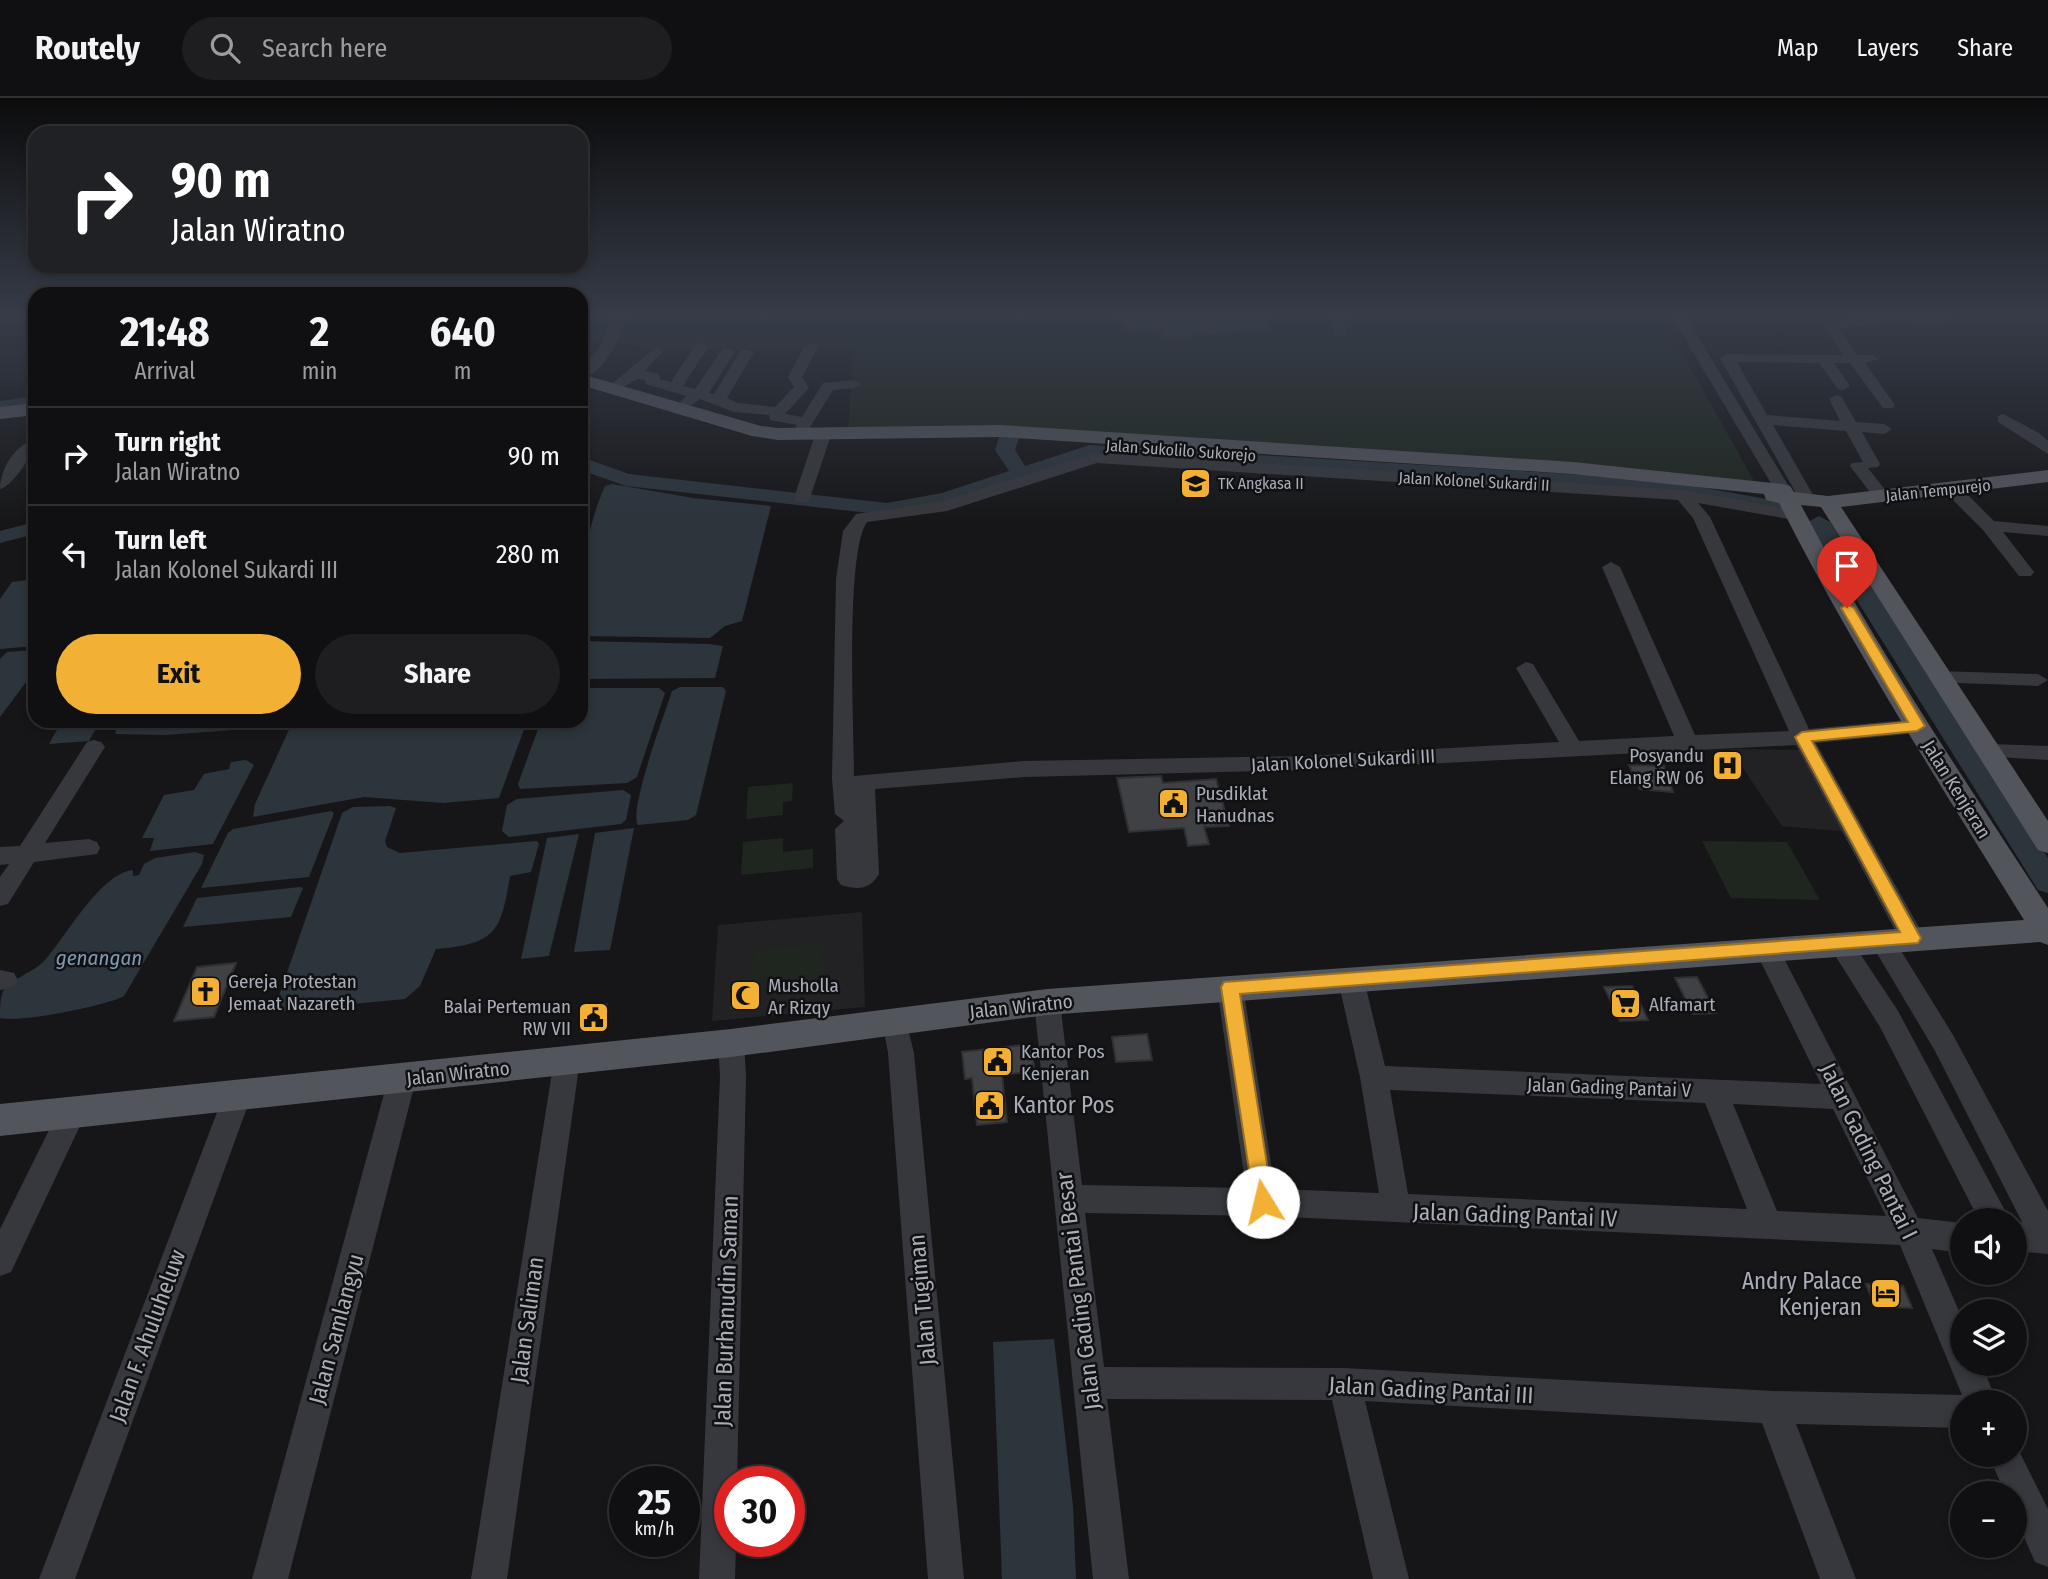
<!DOCTYPE html>
<meta charset="utf-8">
<style>
:root{--surface:#101012;--page:#1e1e20;--text:#f1f3f6;--muted:#9c9d9f;--line:#303032;--accent:#f2b134}
body{margin:0;font-family:"Fira Sans Condensed",sans-serif;background:var(--page);color:var(--text);height:100vh;display:flex;flex-direction:column;font-size:26px;white-space:nowrap}
*{box-sizing:border-box;margin:0}
p{font-size:23px;color:var(--muted)}
.icon{flex:none;width:38px;height:38px;fill:none;stroke:currentColor;stroke-width:2;stroke-linecap:round;stroke-linejoin:round}
.map{position:relative;flex:1;overflow:hidden}
.details{position:absolute;left:28px;top:189px;width:560px;height:441px;display:flex;flex-direction:column;background:var(--surface);border-radius:21px;box-shadow:0 4px 10px #0003,0 0 0 2px var(--line)}
.details>*{flex:none}
.hud{position:absolute;left:28px;top:28px;width:560px;height:147px;border-radius:21px;box-shadow:0 4px 10px #0003,0 0 0 2px var(--line);background:#202124;color:#fff;overflow:hidden}
.tools{position:absolute;left:1950px;top:1110px;display:grid;gap:14px}
.tools a{display:grid;place-items:center;width:77px;height:77px;border-radius:50%;background:var(--surface);box-shadow:0 4px 10px #0003,0 0 0 2px var(--line);font-size:35px}
.speed{position:absolute;left:609px;top:1368px;display:flex;gap:14px;font-size:35px;font-weight:700;text-align:center}
.speed>*{display:grid;place-content:center;width:91px;height:91px;border-radius:50%;background:var(--surface);box-shadow:0 4px 10px #0003,0 0 0 2px var(--line);line-height:1}
.speed small{font-size:18px;font-weight:400}
.speed .limit{border:10px solid #d22;background:#fff;color:#111}
.pin{position:absolute;display:grid;place-items:center;width:60px;height:60px;color:#fff;margin:-72px -30px;border-radius:50% 50% 50% 0;rotate:-45deg;box-shadow:0 0 7px #0007}
.pin .icon{rotate:45deg}
.me{position:absolute;width:77px;margin:-38px;rotate:351deg;stroke-linejoin:round;filter:drop-shadow(0 0 5px #0008)}
.turn{display:flex;align-items:center;gap:24px;height:147px;padding:0 28px;font-size:32px}
.turn .icon{width:91px;height:91px;stroke-width:2.5}
.turn b{display:block;font-size:49px;line-height:60px}
.eta{display:flex;justify-content:space-evenly;align-items:center;height:119px;text-align:center}
.eta b{font-size:42px;font-weight:700;line-height:49px}
.action{display:flex;gap:14px;margin-top:auto;padding:14px 28px}
.action a{flex:1;height:80px;border-radius:42px;background:var(--accent);color:#111;font-size:28px;font-weight:700;line-height:80px;text-align:center}
.action a+a{background:var(--page);color:var(--text)}
ul{padding:0;list-style:none}
li{display:flex;align-items:center;gap:21px;height:98px;padding:0 28px;border-top:2px solid var(--line)}
li div{flex:1}
li b{display:block;font-size:26px}
li em{font-style:normal}
header{display:flex;align-items:center;gap:42px;box-sizing:border-box;height:98px;padding:0 35px;background:var(--surface);border-bottom:2px solid var(--line)}
header strong{font-size:33px}
nav{display:flex;gap:38px;margin-inline-start:auto;font-size:24px}
.search{width:490px;height:63px;background:var(--page);display:flex;align-items:center;gap:18px;box-sizing:border-box;padding:0 24px;border-radius:38px;color:var(--muted);font-size:26px}
.map>svg:first-child{display:block}
</style>
<header>
<strong>Routely</strong>
<div class="search"><svg class="icon" aria-label="search" viewBox="0 0 24 24"><circle cx="10" cy="10" r="6"/><path d="M15 15l6 6"/></svg>Search here</div>
<nav><a>Map</a><a>Layers</a><a>Share</a></nav>
</header>
<div class="map">
<svg width="2048" height="1481" viewBox="0 0 2048 1481">
<rect width="100%" height="100%" fill="#161618"/>
<g fill="#222225">
<polygon points="1730,651 1805,652 1850,734 1782,728"/>
<polygon points="862,814 865,909 712,923 718,827"/>
</g>
<g fill="#1e261f">
<polygon points="581,219 1662,219 1758,390 1672,380 943,333 848,335 853,250 656,252 581,235"/>
<polygon points="793,685 792,703 783,704 783,717 746,721 748,689"/>
<polygon points="783,740 783,754 813,751 813,770 741,777 743,744"/>
<polygon points="1702,743 1787,744 1820,802 1731,800"/>
<polygon points="823,846 822,877 752,882 754,852"/>
</g>
<g fill="#2c353c">
<path d="M612,386L693,400L771,408L742,523L725,528L710,540L581,538C581,484 583,438 605,388Z"/>
<polygon points="35,481 35,548 0,551 0,501 12,484"/>
<polygon points="581,543 709,546 723,548 715,580 581,581"/>
<polygon points="35,552 35,572 0,619 0,561 7,554"/>
<path d="M680,589H723L726,593L696,717L688,722L638,727C628,713 665,615 672,593Z"/>
<polygon points="581,590 659,590 665,595 637,679 627,685 520,691 518,686 541,623 581,623"/>
<polygon points="62,623 100,623 89,643 49,646"/>
<polygon points="121,623 278,623 272,629 165,637 117,636 115,635"/>
<polygon points="293,623 527,623 499,700 443,705 364,699 253,719 255,706"/>
<polygon points="246,662 254,667 213,746 150,753 154,740 142,740 164,697 194,692 204,676 229,671 231,664"/>
<polygon points="623,692 631,697 626,722 621,726 509,739 502,733 507,707 517,701"/>
<path d="M390,708L396,710L385,743L387,749L400,755L537,743L539,746L531,774L510,778C501,834 496,846 436,851L420,888L405,901L281,913L277,908L279,898L342,715L353,709Z"/>
<polygon points="331,713 334,715 309,779 201,790 228,735 233,731"/>
<polygon points="634,730 610,852 574,854 595,735"/>
<polygon points="579,736 549,858 521,861 547,740"/>
<path d="M195,754L204,757L202,766L124,898C106,908 19,925 0,920C0,911 0,900 3,893C13,879 34,875 46,861C66,838 101,775 133,772V778L139,777L144,766L155,760Z"/>
<polygon points="300,789 303,790 291,819 183,829 197,800"/>
<polygon points="1054,1241 1073,1408 1076,1481 1002,1481 993,1244"/>
</g>
<g fill="none" stroke-linecap="round" stroke-linejoin="round">
<g fill="#2c353c" fill-rule="evenodd">
<polygon points="1330,219 1346,219 1346,238 1334,238"/>
<polygon points="35,298 35,310 0,315 0,303"/>
<polygon points="1011,328 1021,334 1015,352 1025,368 1090,347 1588,377 1684,386 1777,403 1787,409 1777,415 1684,398 1588,389 1092,359 953,405 887,417 626,388 581,372 581,359 629,376 887,405 942,395 1009,373 995,352 1001,334"/>
<polygon points="1819,418 1830,424 2048,760 2048,795 2038,792 1808,424"/>
<polygon points="35,424 35,436 0,445 0,433"/>
</g>
</g>
<g fill="#404145" stroke="#303034" stroke-width="2">
<polygon points="1120,219 1261,219 1270,231 1165,240 1160,231 1128,234"/>
<polygon points="1629,667 1664,668 1673,694 1640,691"/>
<polygon points="1161,678 1163,685 1216,681 1229,728 1204,729 1209,746 1188,748 1184,730 1129,734 1117,680"/>
<polygon points="236,865 214,919 174,923 197,869"/>
<polygon points="1697,879 1716,915 1693,916 1675,880"/>
<polygon points="758,886 758,907 731,910 732,889"/>
<polygon points="1632,888 1648,922 1620,923 1604,889"/>
<polygon points="607,906 603,931 581,933 585,908"/>
<polygon points="1147,936 1152,962 1116,964 1112,939"/>
<polygon points="1030,946 1035,973 1002,977 1007,1024 977,1027 972,980 965,981 962,954"/>
<polygon points="1866,1186 1903,1188 1912,1210 1875,1208"/>
</g>
<g fill="none" stroke-linecap="round" stroke-linejoin="round">
<g fill="#37383d" fill-rule="evenodd">
<path d="M612,219H626C619,241 606,274 581,281V270L599,251Z"/>
<polygon points="1672,219 1686,219 1791,392 1789,396 1777,396 1775,392"/>
<polygon points="1867,219 1949,219 1946,226 1941,227 1892,224 1839,231 1858,257 1872,257 1879,261 1865,265 1895,307 1893,310 1883,310 1850,265 1834,265 1850,288 1843,292 1838,291 1819,265 1737,264 1767,317 1840,323 1829,301 1836,297 1841,298 1856,324 1884,326 1892,331 1884,336 1862,334 1880,366 1878,369 1868,370 1890,398 1882,403 1876,402 1850,368 1852,365 1863,364 1846,333 1773,327 1816,402 1814,406 1802,406 1720,260 1727,256 1844,257 1823,228 1830,224"/>
<polygon points="701,245 708,249 683,288 695,291 723,250 735,253 709,295 714,296 742,251 754,254 727,300 737,305 775,309 794,289 788,279 804,249 811,245 818,249 802,279 809,290 785,316 802,319 823,285 855,282 862,286 855,290 833,292 804,339 799,341 791,336 797,327 770,322 769,317 734,314 700,301 692,307 682,307 680,304 686,298 646,286 645,282 638,281 614,294 607,290 656,249 663,253 645,273 659,276 660,281 671,284 696,246"/>
<polygon points="2003,316 2039,335 2048,343 2048,356 1998,324 1998,318"/>
<polygon points="822,335 830,340 810,400 808,404 796,404 794,400 814,340"/>
<path d="M35,341C35,354 14,387 0,391C0,371 15,347 35,341Z"/>
<path d="M1096,355L1683,392L1800,413L1802,417L1800,421L1794,422L1698,405L1710,419L1809,631L1917,621L1927,628L1917,635L1816,645L1921,833L1924,840L1921,847L1912,850L1903,847L1796,647L1307,672L1024,679L875,691L879,776C870,792 857,792 841,787L837,781L835,731L844,723L835,716L832,681L836,481L843,433L856,416L939,404ZM1097,365L1678,402L1693,420L1789,633L1695,637L1620,469L1611,464L1602,469L1674,638L1579,643L1533,566L1526,564L1516,570L1559,644L1307,658L1024,663L854,678C854,631 845,454 867,424L947,413Z"/>
<polygon points="1952,386 1958,387 1994,423 2048,428 2048,438 2003,434 2034,474 2031,478 2019,478 1983,432 1946,395 1946,387"/>
<polygon points="1938,573 2038,576 2048,582 2038,588 1931,584 1928,579"/>
<polygon points="94,642 101,644 105,649 45,745 89,741 97,744 100,750 97,756 34,764 8,806 0,808 0,779 9,766 0,767 0,749 20,748 87,644"/>
<polygon points="1989,646 2048,648 2048,662 1982,658 1978,653 1982,648"/>
<polygon points="1881,832 1890,835 1953,937 2048,1113 2048,1156 2014,1153 2014,1123 2022,1124 1935,953 1869,842 1872,835"/>
<polygon points="1840,836 1849,839 1898,913 2010,1122 1979,1122 1880,929 1828,846 1831,839"/>
<path d="M1767,842L1776,845L1918,1120L1962,1125V1155L1932,1151L1962,1220V1265H1981L1997,1304H1962V1330L1796,1326L1856,1481H1820L1762,1325L1365,1303L1409,1481H1373L1332,1302L1107,1301L1129,1481H1093L1034,904L1038,896L1047,893L1056,896L1060,904L1082,1087L1246,1090L1217,889L1221,882L1230,878L1239,882L1243,889L1275,1091L1379,1095L1360,979L1338,882L1342,875L1351,872L1360,875L1364,882L1385,968L1821,986L1755,852L1758,845ZM1390,992L1705,1005L1747,1111L1408,1096ZM1733,1006L1833,1011L1886,1118L1777,1113ZM1085,1115L1263,1118L1900,1147L1962,1297L1773,1293L1344,1270L1104,1269Z"/>
<polygon points="0,872 14,875 18,882 14,889 0,892"/>
<polygon points="895,912 904,915 914,955 964,1481 928,1481 888,955 882,923 886,915"/>
<polygon points="731,934 740,937 744,945 746,978 737,1384 730,1384 730,1444 736,1444 735,1481 699,1481 720,978 718,945 722,937"/>
<polygon points="567,950 576,954 580,962 507,1481 471,1481 554,962 558,954"/>
<polygon points="402,969 412,973 416,981 288,1481 252,1481 388,981 392,973"/>
<polygon points="238,984 248,987 252,996 75,1481 39,1481 224,996 228,987"/>
<polygon points="73,1001 83,1004 87,1013 11,1174 0,1178 0,1131 63,1004"/>
<polygon points="2014,1343 2048,1411 2048,1469 2035,1464 2014,1416 2014,1395 2005,1395 1988,1356 2014,1356"/>
</g>
<g fill="#53555c" fill-rule="evenodd">
<path d="M581,276L761,328L778,330L1001,327L1573,364L1783,386L1790,388L1794,394L1828,398L2048,372V384L1841,409L2048,723V755L2038,752L1821,409L1801,407C1874,547 1962,678 2048,810V847L2040,844L1047,917L731,959L0,1038V1006L731,931L1047,891L2024,822C1939,685 1852,549 1779,405L1766,402L1764,396L1573,376L1001,339L778,342L752,338L581,287Z"/>
<polygon points="35,305 35,317 0,321 0,309"/>
</g>
</g>
<linearGradient id="sky" x2="0" y2="1"><stop stop-color="#0c0c0d"/><stop offset="0.51" stop-color="#363c48"/><stop offset="1" stop-color="#363c48" stop-opacity="0"/></linearGradient>
<rect width="2048" height="427" fill="url(#sky)"/>
<polygon fill="#f2b134" stroke="#9d7322" stroke-width="2" points="1847,506 1854,510 1925,628 1917,633 1812,643 1918,835 1921,840 1918,845 1240,896 1273,1104 1270,1111 1263,1114 1255,1111 1221,889 1224,884 1900,834 1795,639 1802,634 1908,624 1841,510"/>
<defs>
<symbol id="school-square" viewBox="-11 -11 22 22"><rect x="-9" y="-9" width="18" height="18" rx="4" fill="#f2b134" stroke="#111113"/><path d="M0-5L7-2L0 1L-7-2ZM-4 1L0 2.5L4 1V4Q0 6-4 4Z" fill="#111"/></symbol>
<symbol id="hospital-square" viewBox="-11 -11 22 22"><rect x="-9" y="-9" width="18" height="18" rx="4" fill="#f2b134" stroke="#111113"/><path d="M-5-5h3v3.5h4V-5h3V5h-3V1.5h-4V5h-3Z" fill="#111"/></symbol>
<symbol id="civic-square" viewBox="-11 -11 22 22"><rect x="-9" y="-9" width="18" height="18" rx="4" fill="#f2b134" stroke="#111113"/><path d="M-.6-6.5H3V-4.5H.6V-3L4-1V1h2V6H-6V1h2V-1L-.6-3ZM-1.2 2.5V6h2.4V2.5Z" fill="#111"/></symbol>
<symbol id="church-square" viewBox="-11 -11 22 22"><rect x="-9" y="-9" width="18" height="18" rx="4" fill="#f2b134" stroke="#111113"/><path d="M-1.2-6h2.4v3.5h3.3v2.4h-3.3V6h-2.4V-.1h-3.3v-2.4h3.3Z" fill="#111"/></symbol>
<symbol id="mosque-square" viewBox="-11 -11 22 22"><rect x="-9" y="-9" width="18" height="18" rx="4" fill="#f2b134" stroke="#111113"/><path d="M3.5-4.9A6 6 0 1 0 3.5 4.9A5 5 0 1 1 3.5-4.9Z" fill="#111"/></symbol>
<symbol id="supermarket-square" viewBox="-11 -11 22 22"><rect x="-9" y="-9" width="18" height="18" rx="4" fill="#f2b134" stroke="#111113"/><path d="M-6-5.5h2.5l.6 2H6L4.5 2H-2.5L-4.4-4H-6ZM-1.5 3.2a1.3 1.3 0 1 0 .1 0ZM3 3.2a1.3 1.3 0 1 0 .1 0Z" fill="#111"/></symbol>
<symbol id="hotel-square" viewBox="-11 -11 22 22"><rect x="-9" y="-9" width="18" height="18" rx="4" fill="#f2b134" stroke="#111113"/><path d="M-6-4.5h1.5V1H6V5H4.5V3h-9V5H-6ZM-4 0a1.8 1.8 0 1 1 3.6 0ZM.5 0V-2.5h3Q6-2.5 6 0Z" fill="#111"/></symbol>
</defs>
<g fill-rule="evenodd">
<use href="#school-square" x="1178" y="368" width="35" height="35"/>
<use href="#hospital-square" x="1710" y="650" width="35" height="35"/>
<use href="#civic-square" x="1156" y="688" width="35" height="35"/>
<use href="#church-square" x="188" y="876" width="35" height="35"/>
<use href="#mosque-square" x="728" y="880" width="35" height="35"/>
<use href="#supermarket-square" x="1608" y="888" width="35" height="35"/>
<use href="#civic-square" x="576" y="902" width="35" height="35"/>
<use href="#civic-square" x="980" y="946" width="35" height="35"/>
<use href="#civic-square" x="972" y="990" width="35" height="35"/>
<use href="#hotel-square" x="1868" y="1178" width="35" height="35"/>
</g>
<g text-anchor="middle" stroke-width="5" stroke-linejoin="round" paint-order="stroke">
<g font-size="16" fill="#a8adb8" stroke="#111113">
<text transform="translate(1181 352) rotate(4)" y="6">Jalan Sukolilo Sukorejo</text>
<text transform="translate(1474 383) rotate(3)" y="6">Jalan Kolonel Sukardi II</text>
<text transform="translate(1938 392) rotate(-6)" y="6">Jalan Tempurejo</text>
</g>
<g font-size="16" fill="#a8adb8" stroke="#111113" text-anchor="start">
<text x="1218" y="391">TK Angkasa II</text>
</g>
<g font-size="19" fill="#a8adb8" stroke="#111113" text-anchor="start">
<text x="1704" y="664" text-anchor="end">Posyandu<tspan x="1704" dy="22">Elang RW 06</tspan></text>
<text x="1196" y="702">Pusdiklat<tspan x="1196" dy="22">Hanudnas</tspan></text>
<text x="228" y="890">Gereja Protestan<tspan x="228" dy="22">Jemaat Nazareth</tspan></text>
<text x="768" y="894">Musholla<tspan x="768" dy="22">Ar Rizqy</tspan></text>
<text x="1649" y="913">Alfamart</text>
<text x="571" y="915" text-anchor="end">Balai Pertemuan<tspan x="571" dy="22">RW VII</tspan></text>
<text x="1021" y="960">Kantor Pos<tspan x="1021" dy="22">Kenjeran</tspan></text>
</g>
<g font-size="19" fill="#a8adb8" stroke="#111113">
<text transform="translate(1343 662) rotate(-3)" y="7">Jalan Kolonel Sukardi III</text>
<text transform="translate(1957 691) rotate(58)" y="7">Jalan Kenjeran</text>
<text transform="translate(1021 908) rotate(-6)" y="7">Jalan Wiratno</text>
<text transform="translate(458 975) rotate(-6)" y="7">Jalan Wiratno</text>
<text transform="translate(1609 989) rotate(2)" y="7">Jalan Gading Pantai V</text>
</g>
<g font-size="21" font-style="italic" fill="#7f9bb3" stroke="#111113">
<text x="99" y="867">genangan</text>
</g>
<g font-size="23" fill="#a8adb8" stroke="#111113" text-anchor="start">
<text x="1013" y="1015">Kantor Pos</text>
<text x="1862" y="1191" text-anchor="end">Andry Palace<tspan x="1862" dy="26">Kenjeran</tspan></text>
</g>
<g font-size="23" fill="#a8adb8" stroke="#111113">
<text transform="translate(1869 1053) rotate(64)" y="8">Jalan Gading Pantai I</text>
<text transform="translate(1515 1117) rotate(2)" y="8">Jalan Gading Pantai IV</text>
<text transform="translate(1078 1193) rotate(-97)" y="8">Jalan Gading Pantai Besar</text>
<text transform="translate(922 1202) rotate(-95)" y="8">Jalan Tugiman</text>
<text transform="translate(726 1213) rotate(-88)" y="8">Jalan Burhanudin Saman</text>
<text transform="translate(527 1222) rotate(-82)" y="8">Jalan Saliman</text>
<text transform="translate(336 1231) rotate(-75)" y="8">Jalan Samlangyu</text>
<text transform="translate(147 1238) rotate(-70)" y="8">Jalan F. Ahuluheluw</text>
<text transform="translate(1431 1292) rotate(3)" y="8">Jalan Gading Pantai III</text>
</g>
</g>
</svg>
<div class="tools">
<a><svg class="icon" aria-label="sound" viewBox="0 0 24 24"><path d="M4 9h4l5-4v14l-5-4H4zM17 9q2 3 0 6"/></svg></a>
<a><svg class="icon" aria-label="layers" viewBox="0 0 24 24"><path d="M12 4l9 5-9 5-9-5zM3 14l9 5 9-5"/></svg></a>
<a>+</a>
<a>−</a>
</div>
<div class="speed"><div>25<small>km/h</small></div><div class="limit">30</div></div>
<div class="pin" style="left:1847px;top:510px;background:#d93025"><svg class="icon" aria-label="arrive" viewBox="0 0 24 24"><path d="M6 21V4h12l-3 4 3 4H6"/></svg></div>
<svg class="me" style="left:1263px;top:1104px" viewBox="-20 -20 40 40"><circle r="19" fill="#fff"/><path d="M0-13L10 11 0 6-10 11z" fill="#f2b134"/></svg>
<div class="hud">
<div class="turn"><svg class="icon" aria-label="right" viewBox="0 0 24 24"><path d="M7 20v-9h11M14 6l5 5-5 5"/></svg><div><b>90 m</b>Jalan Wiratno</div></div>
</div>
<section class="details">
<div class="eta">
<div><b>21:48</b><p>Arrival</p></div>
<div><b>2</b><p>min</p></div>
<div><b>640</b><p>m</p></div>
</div>
<ul>
<li><svg class="icon" aria-label="right" viewBox="0 0 24 24"><path d="M7 20v-9h11M14 6l5 5-5 5"/></svg><div><b>Turn right</b><p>Jalan Wiratno</p></div><em>90 m</em></li>
<li><svg class="icon" aria-label="left" viewBox="0 0 24 24"><path d="M17 20v-9H6M10 6l-5 5 5 5"/></svg><div><b>Turn left</b><p>Jalan Kolonel Sukardi III</p></div><em>280 m</em></li>
</ul>
<div class="action"><a>Exit</a><a>Share</a></div>
</section>
</div>
